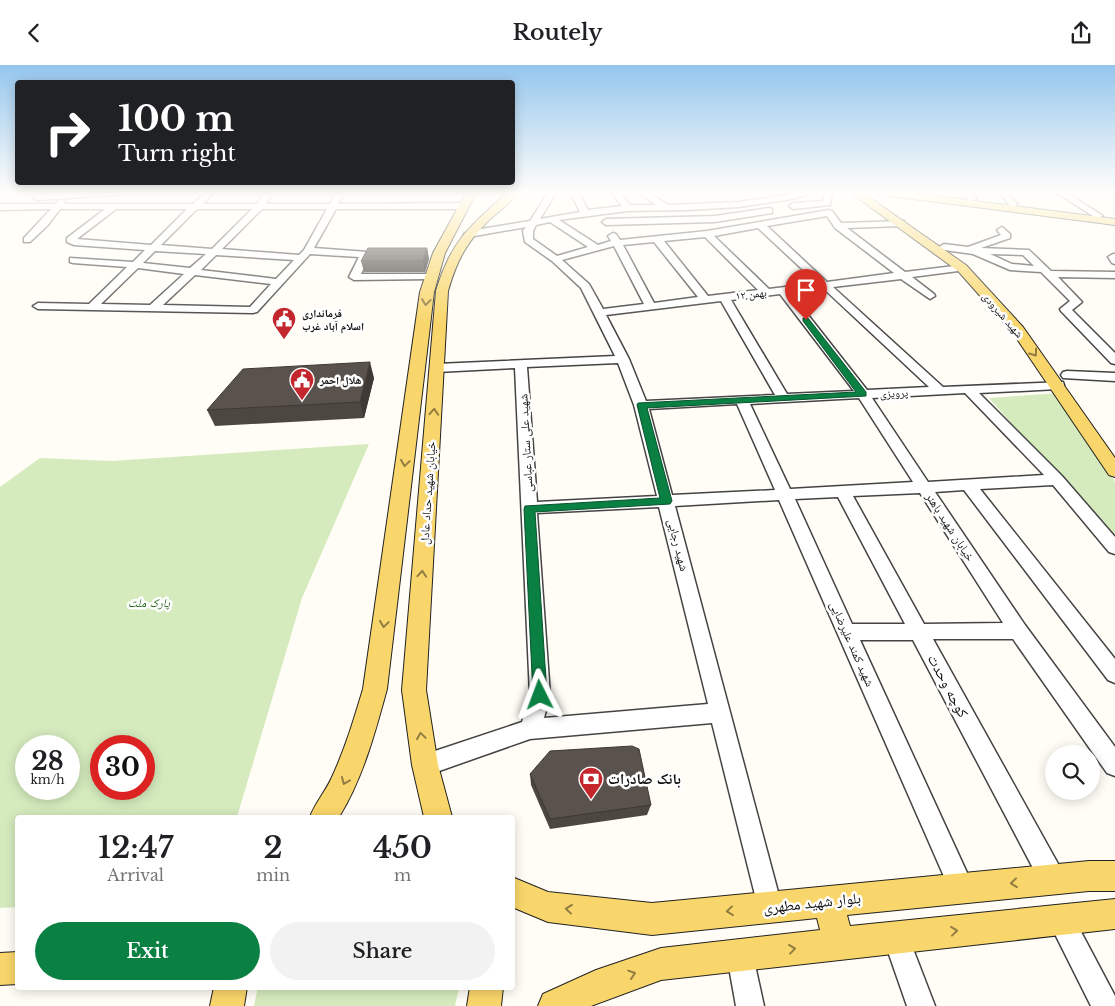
<!DOCTYPE html>
<meta charset="utf-8">
<style>
:root{--surface:#fff;--page:#f2f2f2;--text:#202124;--muted:#757577;--accent:#0b8043}
body{margin:0;font-family:"Libre Baskerville","Noto Naskh Arabic",serif;background:var(--page);color:var(--text);height:100vh;display:flex;flex-direction:column;font-size:19px;white-space:nowrap}
*{box-sizing:border-box;margin:0}
p{font-size:16px;color:var(--muted)}
.icon{flex:none;width:28px;height:28px;fill:none;stroke:currentColor;stroke-width:2;stroke-linecap:round;stroke-linejoin:round}
.map{position:relative;flex:1;overflow:hidden}
.side{position:absolute;left:15px;top:750px;width:500px;height:175px;display:flex;flex-direction:column;background:var(--surface);border-radius:5px;box-shadow:0 2px 12px #0003}
.side>*{flex:none}
.guide{position:absolute;left:15px;top:15px;width:500px;height:105px;border-radius:5px;box-shadow:0 2px 12px #0003;background:#202124;color:#fff;overflow:hidden}
.controls{position:absolute;left:1045px;top:680px;display:grid;gap:10px}
.controls a{display:grid;place-items:center;width:55px;height:55px;border-radius:50%;background:var(--surface);box-shadow:0 2px 12px #0003;font-size:25px}
.speed{position:absolute;left:15px;top:670px;display:flex;gap:10px;font-size:25px;font-weight:700;text-align:center}
.speed>*{display:grid;place-content:center;width:65px;height:65px;border-radius:50%;background:var(--surface);box-shadow:0 2px 12px #0003;line-height:1}
.speed small{font-size:12px;font-weight:400}
.speed .limit{border:8px solid #d22;background:#fff;color:#111}
.pin{position:absolute;display:grid;place-items:center;width:42px;height:42px;color:#fff;margin:-51px -21px;border-radius:50% 50% 50% 0;rotate:-45deg;box-shadow:0 0 5px #0007}
.pin .icon{rotate:45deg}
.me{position:absolute;width:55px;margin:-28px;rotate:357deg;stroke-linejoin:round;filter:drop-shadow(0 0 4px #0008)}
.turn{display:flex;align-items:center;gap:18px;height:105px;padding:0 20px;font-size:22px}
.turn .icon{width:65px;height:65px;stroke-width:2.5}
.turn b{display:block;font-size:35px;line-height:42px}
.eta{display:flex;justify-content:space-evenly;align-items:center;height:85px;text-align:center}
.eta b{font-size:30px;font-weight:600;line-height:35px}
.primary-button{display:flex;gap:10px;margin-top:auto;padding:10px 20px}
.primary-button a{flex:1;height:58px;border-radius:30px;background:var(--accent);color:#fff;font-size:20px;font-weight:600;line-height:58px;text-align:center}
.primary-button a+a{background:var(--page);color:var(--text)}
header{display:flex;justify-content:space-between;align-items:center;height:65px;padding:0 20px;background:var(--surface);font-size:22px;font-weight:600}
.map>svg:first-child{display:block}
</style>
<header><svg class="icon" aria-label="back" viewBox="0 0 24 24"><path d="M15 5l-7 7 7 7"/></svg>Routely<svg class="icon" aria-label="share" viewBox="0 0 24 24"><path d="M12 15V3M7 8l5-5 5 5M5 13v7h14v-7"/></svg></header>
<div class="map">
<svg width="1115" height="941" viewBox="0 0 1115 941">
<rect width="100%" height="100%" fill="#fffdf5"/>
<g fill="#d5ebbd" fill-rule="evenodd">
<polygon points="1059,328 1090,375 1115,417 1115,476 989,333"/>
<path d="M369,379L302,533L237,752H18L17,842L0,843V422L40,393L111,396ZM26,681H69V724H26ZM144,681V724H101V681Z"/>
<polygon points="258,922 459,922 459,923 455,941 254,941"/>
</g>
<g fill="none" stroke-linecap="round" stroke-linejoin="round">
<defs>
<g id="minor">
<polygon points="68,128 121,128 117,130 37,135 33,132 37,129"/>
<path d="M204,128H213L203,139H257L264,128H272L266,139H330L336,128H344L338,139L463,138L467,141L463,144H336L314,183L368,187L370,189L361,209H435L436,211L431,214L354,215L349,212L359,192L310,189L257,247L253,248L38,244L33,241L38,238L89,239L127,202L73,198L70,197V193L133,197L145,185L74,180L67,177V173L105,144H60L47,161L30,177H24V173L51,144L0,145V139H55L61,134L65,137L64,139H193ZM116,144H187L151,180L77,174ZM197,144H252L212,184L161,180ZM262,144H327L304,185L299,190L222,184ZM155,186L206,189L190,203L143,198ZM216,190L294,195L276,214L201,205ZM138,203L184,209L150,240L101,239ZM195,210L271,219L250,242L163,240Z"/>
<path d="M548,128H556L540,154L580,147L571,128H579L588,145L622,141L612,128H620L630,140H656L638,128H648L669,140L739,137L798,128H813L792,134L739,142L687,145L627,146L559,155L598,180L611,176L608,171L613,168L616,169L620,175L707,166L829,145L832,146L841,158L904,156L905,158L901,161L847,163L905,207L962,200L967,203L966,205L912,212L934,229L935,231L930,234L901,214L833,222L943,322L1063,317L1064,320L1063,323L1058,324L979,328L1062,411L1115,472V489L1109,487L1053,420L980,424L1115,594V618L1108,615L964,425L935,427L1025,560L1115,682V711L1107,708L1013,574H933L1062,806L1065,815L1062,824L1053,827L1044,824L913,575H860L974,823L971,832L962,835L953,832L779,435L675,441L782,842L779,851L770,854L761,851L758,842L712,658L530,674L425,711L417,708L414,700L417,692L522,657L530,630L515,303L437,307L431,303L437,299L615,291L581,223L552,196L525,177L523,166L526,162L469,172L464,169L469,166L530,156ZM827,151L835,163L894,208L827,217L767,161ZM550,157L588,182L557,191L533,174V166L536,160ZM758,163L817,218L769,224L714,171ZM705,172L758,225L708,231L664,176ZM654,177L698,232L654,238L623,180ZM614,181L644,239L603,244L589,219L562,195ZM823,223L929,322L867,325L790,227ZM780,229L854,326L787,329L731,235ZM721,236L775,330L646,336L629,294L606,250ZM618,298L634,340L657,431L537,437L527,302ZM965,328L1044,410L928,417L872,333ZM859,333L913,417L790,424L750,339ZM737,339L775,425L672,430L649,344ZM920,428L1003,558L924,559L853,431ZM838,432L905,559H852L795,434ZM659,442L708,639L544,653L550,630L537,448Z"/>
<polygon points="824,128 832,128 830,140 793,144 789,141 793,138 823,136"/>
<polygon points="961,128 970,128 977,134 970,136"/>
<polygon points="1000,128 1008,128 1017,139 1016,141 1010,141"/>
<polygon points="1057,128 1067,128 1103,151 1096,153"/>
<polygon points="769,143 772,144 772,148 715,157 606,160 602,157 606,154 715,151"/>
<path d="M1002,162L1010,169V173L981,183L1029,185L1051,206L1115,207V213L1058,212L1082,237L1072,245L1115,288V299L1111,298L1061,246L1060,244L1070,236L1041,207L1010,205L973,189L944,185L939,182L944,179L968,182L1001,170L997,165ZM990,189L1023,190L1034,201L1012,199Z"/>
<polygon points="1113,189 1115,189 1115,199 1112,198 1108,192"/>
<polygon points="1067,306 1115,308 1115,316 1063,313 1061,310 1063,307"/>
<polygon points="1061,842 1070,846 1115,931 1115,941 1091,941 1048,855 1052,846"/>
<polygon points="896,859 905,863 935,941 907,941 883,872 887,863"/>
<polygon points="740,878 749,882 753,891 764,941 736,941 727,891 731,882"/>
</g>
<g id="major">
<path d="M466,128H476L445,188L434,227L387,624C375,668 363,713 339,752H310C315,738 326,726 332,712C345,684 354,654 363,624L420,227L433,188Z"/>
<path d="M507,128H518C510,138 499,146 489,155C466,178 457,195 448,226L426,625L438,700L452,752H424L412,700L402,625L436,226C451,176 469,162 507,128Z"/>
<polygon points="851,128 863,128 966,200 1023,262 1115,393 1115,412 1109,410 1013,268 958,206"/>
<polygon points="885,128 914,128 1115,154 1115,160 890,131"/>
<polygon points="1089,796 1115,796 1115,826 1089,826 847,850 850,861 1115,834 1115,864 661,915 591,941 538,941 543,929 596,905 661,883 820,865 817,853 652,870 548,857 512,842 512,812 548,827 652,838"/>
<polygon points="18,887 18,919 0,920 0,888"/>
<polygon points="214,922 247,922 244,941 210,941"/>
<polygon points="470,922 503,922 501,941 467,941"/>
</g>
</defs>
<use href="#minor" stroke="#444" stroke-width="3"/>
<use href="#major" stroke="#222" stroke-width="2"/>
<use href="#minor" fill="#fff" fill-rule="evenodd"/>
<use href="#major" fill="#f9d66b" fill-rule="evenodd"/>
</g>
<g fill="#4d4742">
<polygon points="427,183 429,194 425,207 364,207 361,196"/>
<polygon points="374,313 364,353 215,361 207,345"/>
<polygon points="530,709 651,740 647,750 550,764 531,720"/>
</g>
<g fill="#3f3936">
<polygon points="427,183 429,194 425,207 423,196"/>
<polygon points="370,297 374,313 364,353 360,337"/>
</g>
<g fill="#5a524d" stroke="#3f3936">
<polygon points="368,183 427,183 423,196 361,196"/>
<polygon points="370,297 360,337 207,345 243,304"/>
<polygon points="632,681 639,684 651,740 550,754 530,709 550,686"/>
</g>
<defs><path id="oneway-chevron" d="M-2-3.5L2.5 0L-2 3.5" fill="none" stroke-width="1.6" stroke-linecap="round" stroke-linejoin="round" transform="scale(1.25)"/></defs>
<g stroke="#917d42">
<use href="#oneway-chevron" transform="translate(426 237) rotate(97)"/>
<use href="#oneway-chevron" transform="translate(1034 288) rotate(54)"/>
<use href="#oneway-chevron" transform="translate(434 347) rotate(-86)"/>
<use href="#oneway-chevron" transform="translate(405 398) rotate(98)"/>
<use href="#oneway-chevron" transform="translate(422 509) rotate(-86)"/>
<use href="#oneway-chevron" transform="translate(384 559) rotate(98)"/>
<use href="#oneway-chevron" transform="translate(421 671) rotate(-98)"/>
<use href="#oneway-chevron" transform="translate(345 716) rotate(112)"/>
<use href="#oneway-chevron" transform="translate(1014 818) rotate(174)"/>
<use href="#oneway-chevron" transform="translate(569 844) rotate(-174)"/>
<use href="#oneway-chevron" transform="translate(730 846) rotate(174)"/>
<use href="#oneway-chevron" transform="translate(954 866) rotate(-6)"/>
<use href="#oneway-chevron" transform="translate(792 884) rotate(-7)"/>
<use href="#oneway-chevron" transform="translate(632 909) rotate(-19)"/>
</g>
<linearGradient id="sky" x2="0" y2="1"><stop stop-color="#95c6ee"/><stop offset="0.49" stop-color="#fffefa"/><stop offset="1" stop-color="#fffefa" stop-opacity="0"/></linearGradient>
<rect width="1115" height="260" fill="url(#sky)"/>
<polygon fill="#0b8043" stroke="#07532c" points="803,253 808,253 866,327 866,331 647,343 672,436 670,439 535,447 547,630 545,635 540,637 535,635 533,630 524,444 525,441 660,433 637,340 638,338 856,327 803,256"/>
<defs>
<symbol id="civic-pin" viewBox="-11 -11 22 30"><path d="M0 17L-7.5 6A9.5 9.5 0 1 1 7.5 6Z" fill="#c4262e" stroke="#fff"/><path d="M-.6-6.5H3V-4.5H.6V-3L4-1V1h2V6H-6V1h2V-1L-.6-3ZM-1.2 2.5V6h2.4V2.5Z" fill="#fff"/></symbol>
<symbol id="bank-pin" viewBox="-11 -11 22 30"><path d="M0 17L-7.5 6A9.5 9.5 0 1 1 7.5 6Z" fill="#c4262e" stroke="#fff"/><path d="M-6-4H6V4H-6ZM0-2.3a2.3 2.3 0 1 0 0 4.6a2.3 2.3 0 1 0 0-4.6Z" fill="#fff"/></symbol>
</defs>
<g fill-rule="evenodd">
<use href="#civic-pin" x="270" y="240" width="28" height="38"/>
<use href="#civic-pin" x="288" y="301" width="28" height="38"/>
<use href="#bank-pin" x="577" y="700" width="28" height="38"/>
</g>
<g text-anchor="middle" stroke-width="5" stroke-linejoin="round" paint-order="stroke">
<g font-size="11" fill="#111" stroke="#fff">
<text transform="translate(751 229) rotate(-7)" y="4">۱۲ بهمن</text>
<text transform="translate(1003 250) rotate(49)" y="4">شهید شیرودی</text>
<text transform="translate(894 328) rotate(-3)" y="4">پرویزی</text>
</g>
<g font-size="11" font-weight="bold" fill="#111" stroke="#fff" text-anchor="start">
<text x="302" y="252">فرمانداری<tspan x="302" dy="13">اسلام آباد غرب</tspan></text>
<text x="320" y="319">هلال احمر</text>
</g>
<g font-size="12" fill="#111" stroke="#fff">
<text transform="translate(526 378) rotate(-93)" y="4">شهید علی ستار عباسی</text>
<text transform="translate(428 428) rotate(-86)" y="4">خیابان شهید حداد عادل</text>
<text transform="translate(950 462) rotate(57)" y="4">خیابان شهید باهنر</text>
<text transform="translate(678 480) rotate(76)" y="4">شهید رجایی</text>
<text transform="translate(852 579) rotate(66)" y="4">شهید کمند علیرضایی</text>
</g>
<g font-size="12" font-style="italic" fill="#2f6b1f" stroke="#fff">
<text x="149" y="542">پارک ملت</text>
</g>
<g font-size="15" fill="#111" stroke="#fff">
<text transform="translate(948 621) rotate(62)" y="5">کوچه وحدت</text>
<text transform="translate(812 838) rotate(-6)" y="5">بلوار شهید مطهری</text>
</g>
<g font-size="15" font-weight="bold" fill="#111" stroke="#fff" text-anchor="start">
<text x="608" y="719">بانک صادرات</text>
</g>
</g>
</svg>
<div class="controls">
<a><svg class="icon" aria-label="search" viewBox="0 0 24 24"><circle cx="10" cy="10" r="6"/><path d="M15 15l6 6"/></svg></a>
</div>
<div class="speed"><div>28<small>km/h</small></div><div class="limit">30</div></div>
<div class="pin" style="left:806px;top:255px;background:#d93025"><svg class="icon" aria-label="arrive" viewBox="0 0 24 24"><path d="M6 21V4h12l-3 4 3 4H6"/></svg></div>
<svg class="me" style="left:540px;top:630px" viewBox="-20 -20 40 40"><path d="M0-17L14 15 0 8-14 15z" fill="#0b8043" stroke="#fff" stroke-width="4"/></svg>
<div class="guide">
<div class="turn"><svg class="icon" aria-label="right" viewBox="0 0 24 24"><path d="M7 20v-9h11M14 6l5 5-5 5"/></svg><div><b>100 m</b>Turn right</div></div>
</div>
<section class="side">
<div class="eta">
<div><b>12:47</b><p>Arrival</p></div>
<div><b>2</b><p>min</p></div>
<div><b>450</b><p>m</p></div>
</div>
<div class="primary-button"><a>Exit</a><a>Share</a></div>
</section>
</div>
